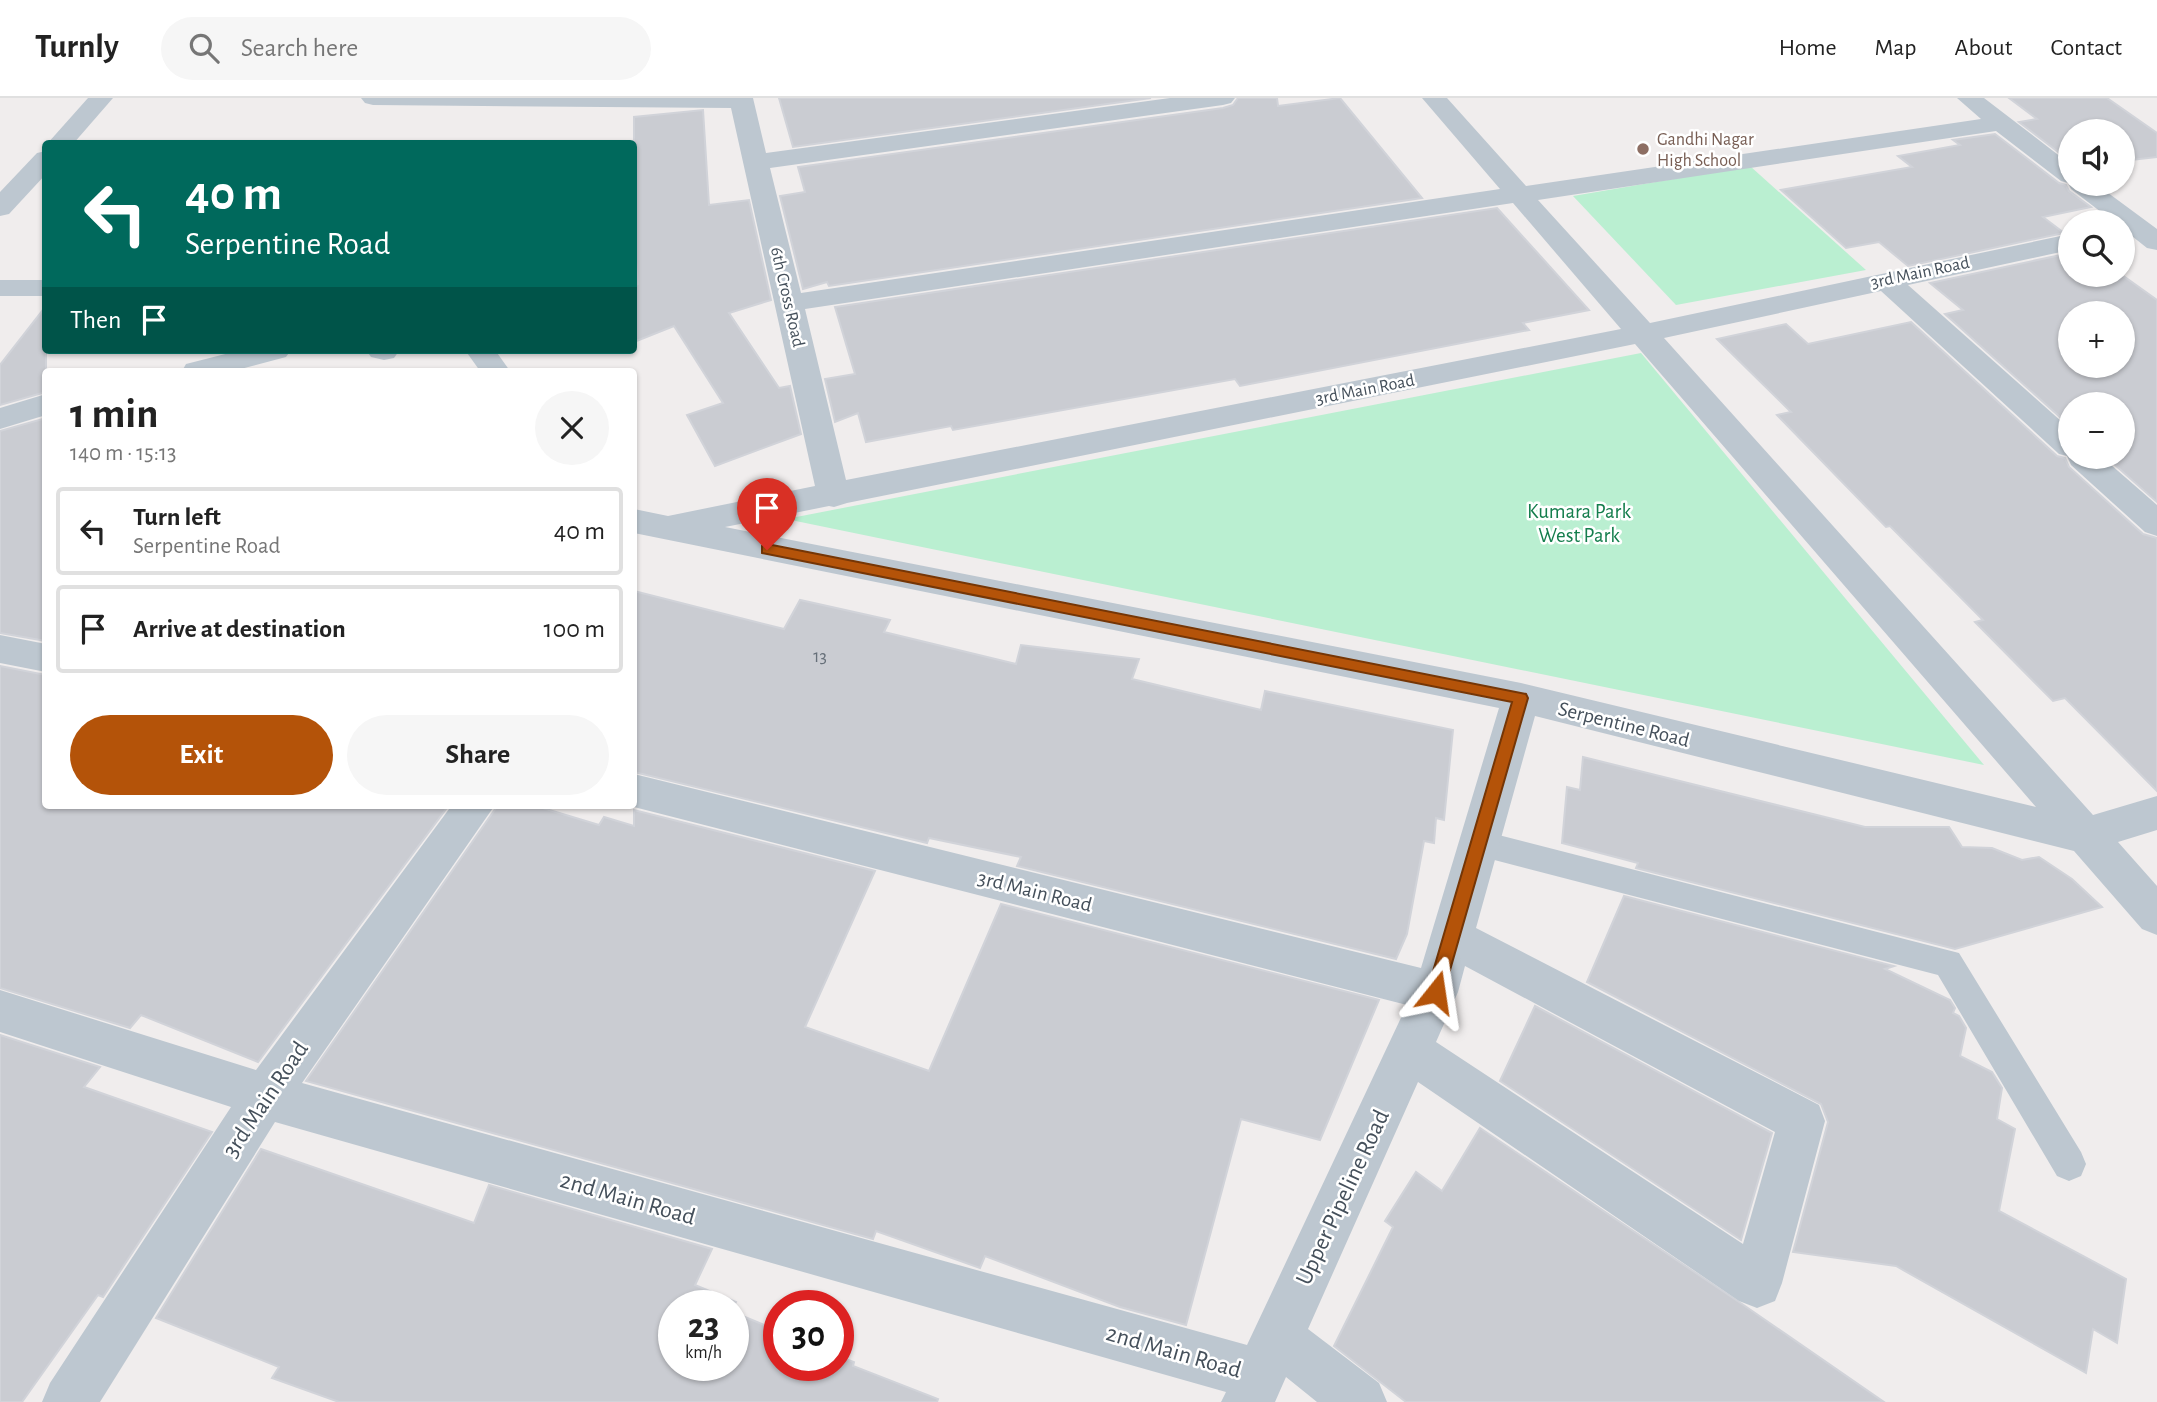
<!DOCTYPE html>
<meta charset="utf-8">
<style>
:root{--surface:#fff;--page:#f6f6f6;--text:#222;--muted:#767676;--line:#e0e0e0;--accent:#b45309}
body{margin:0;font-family:"Alegreya Sans",sans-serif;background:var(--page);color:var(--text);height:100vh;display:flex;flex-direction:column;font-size:26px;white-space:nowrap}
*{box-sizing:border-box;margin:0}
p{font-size:23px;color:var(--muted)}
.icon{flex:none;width:38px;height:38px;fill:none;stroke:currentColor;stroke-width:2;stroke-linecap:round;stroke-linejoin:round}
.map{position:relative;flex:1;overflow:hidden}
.sheet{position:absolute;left:42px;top:270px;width:595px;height:441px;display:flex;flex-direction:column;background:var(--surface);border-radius:7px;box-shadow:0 2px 5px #0004}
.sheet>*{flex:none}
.top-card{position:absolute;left:42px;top:42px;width:595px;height:214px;border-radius:7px;box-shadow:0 2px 5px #0004;background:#00695c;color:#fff;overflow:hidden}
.controls{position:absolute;left:2058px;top:21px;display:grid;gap:14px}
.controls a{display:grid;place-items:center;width:77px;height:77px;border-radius:50%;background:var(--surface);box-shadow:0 2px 5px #0004;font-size:35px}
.speed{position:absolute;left:658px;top:1192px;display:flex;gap:14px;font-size:35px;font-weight:700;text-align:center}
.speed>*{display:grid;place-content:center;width:91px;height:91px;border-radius:50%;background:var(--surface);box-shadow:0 2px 5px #0004;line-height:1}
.speed small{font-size:18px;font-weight:400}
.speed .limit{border:10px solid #d22;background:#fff;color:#111}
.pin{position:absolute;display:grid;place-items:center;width:60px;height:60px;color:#fff;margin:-72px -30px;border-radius:50% 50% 50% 0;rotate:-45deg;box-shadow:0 0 7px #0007}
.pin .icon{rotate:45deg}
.me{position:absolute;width:77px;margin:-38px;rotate:15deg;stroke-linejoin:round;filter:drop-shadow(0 0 5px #0008)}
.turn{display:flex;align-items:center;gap:24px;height:147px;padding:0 28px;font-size:32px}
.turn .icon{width:91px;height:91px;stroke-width:2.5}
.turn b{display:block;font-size:49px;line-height:60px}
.then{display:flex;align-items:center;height:66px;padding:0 28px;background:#0003;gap:14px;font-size:26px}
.round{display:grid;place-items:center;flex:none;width:74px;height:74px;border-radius:37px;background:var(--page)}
.head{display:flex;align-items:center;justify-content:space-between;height:119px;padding:0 28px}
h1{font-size:42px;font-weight:600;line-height:52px}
.action{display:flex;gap:14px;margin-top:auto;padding:14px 28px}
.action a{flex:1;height:80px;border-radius:42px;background:var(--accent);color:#fff;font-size:28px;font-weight:600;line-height:80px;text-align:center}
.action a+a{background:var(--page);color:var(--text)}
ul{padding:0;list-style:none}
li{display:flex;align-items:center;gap:21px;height:88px;margin:0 14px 10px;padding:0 14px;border:4px solid var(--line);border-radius:7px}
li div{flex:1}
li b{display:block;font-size:26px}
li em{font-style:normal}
header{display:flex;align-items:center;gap:42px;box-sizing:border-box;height:98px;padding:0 35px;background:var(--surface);border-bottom:2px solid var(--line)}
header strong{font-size:33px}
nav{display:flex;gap:38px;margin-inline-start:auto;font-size:24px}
.search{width:490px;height:63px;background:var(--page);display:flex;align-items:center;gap:18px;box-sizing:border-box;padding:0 24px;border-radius:38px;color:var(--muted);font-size:26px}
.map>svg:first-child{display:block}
</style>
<header>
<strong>Turnly</strong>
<div class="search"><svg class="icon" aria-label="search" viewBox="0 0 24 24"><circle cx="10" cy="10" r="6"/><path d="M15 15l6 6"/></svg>Search here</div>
<nav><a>Home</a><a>Map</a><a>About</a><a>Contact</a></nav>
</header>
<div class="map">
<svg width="2157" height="1304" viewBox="0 0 2157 1304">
<rect width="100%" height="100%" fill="#f0eded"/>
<g fill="#baefd1">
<polygon points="1750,68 1866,172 1676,207 1573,98"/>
<polygon points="1641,255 1984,667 786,421"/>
</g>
<g fill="#caccd2" stroke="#d1d3d9" stroke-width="2" fill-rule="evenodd">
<polygon points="779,0 1151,0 793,49"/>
<polygon points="1238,0 1277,0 1278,8 1340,0 1422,100 829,188 827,184 803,191 780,98 805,94 798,69 1223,10 1233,7"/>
<polygon points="2009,0 2107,0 2157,35 2157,59 2123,63 2123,33 2070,33 2070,63 2019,24 2037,21"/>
<polygon points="703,12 709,107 749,102 771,202 729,215 779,290 790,288 801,336 715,368 687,317 723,305 674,228 634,244 634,188 638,186 634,143 634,19"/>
<polygon points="1995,36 2059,85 2066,87 2069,93 2091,109 2043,119 2064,135 1908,168 1879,144 1846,150 1781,92 1912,69 1898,58 1960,47 1953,42"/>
<polygon points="1497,110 1589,212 1523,225 1529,232 1240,288 1235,281 953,332 951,328 866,344 858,315 835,324 825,281 855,276 835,209"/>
<path d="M2070,155V177H2122L2157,202V404L2106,359H2123V306H2070V328L1945,216L1963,212L1930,185ZM2070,215H2123V268H2070Z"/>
<polygon points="46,208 46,294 0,307 0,267"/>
<polygon points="1911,224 2057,358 2065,360 2069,369 2143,436 2157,440 2157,693 2065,600 2053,603 1975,524 1983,522 1890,428 1886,429 1777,317 1791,314 1717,241 1786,226 1808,246"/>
<polygon points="46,320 46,543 0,535 0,333"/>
<polygon points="634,493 784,531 800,502 890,522 884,534 1016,566 1021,547 1139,561 1132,581 1261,612 1265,593 1453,632 1444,722 1436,720 1434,745 1424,743 1407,836 1396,861 1017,768 1021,759 929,740 927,745 634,674"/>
<polygon points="0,568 46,577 46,707 449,707 258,964 141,917 130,930 0,890"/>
<polygon points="1583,659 1865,729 1949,729 1962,749 1992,750 2022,762 2039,759 2072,781 2102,809 1955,851 1636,770 1638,765 1562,745 1567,689 1580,692"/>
<polygon points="498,707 533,707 599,727 604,719 634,728 634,712 875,773 805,929 929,973 1001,806 1379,902 1320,1042 1241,1021 1186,1227 1120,1209 985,1158 980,1170 876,1133 873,1141 306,983"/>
<polygon points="1624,798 1894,868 1885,871 1950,902 1955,910 1953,915 1959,918 1966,930 1960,958 1992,974 2002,990 1997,1021 2015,1031 1999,1113 2126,1181 2117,1245 2093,1231 2086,1275 1896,1168 1793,1154 1828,1024 1821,1006 1587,884"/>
<polygon points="1535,908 1772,1035 1741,1142 1500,983"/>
<polygon points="0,937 100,969 84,989 212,1034 103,1199 98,1197 22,1304 0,1304"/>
<polygon points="1480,1030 1745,1208 1884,1304 1406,1304 1334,1248 1393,1129 1385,1123 1416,1074 1442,1093"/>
<polygon points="261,1051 474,1125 489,1087 712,1151 695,1187 736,1204 733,1210 733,1208 674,1208 674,1267 733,1267 733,1214 779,1233 779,1267 838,1267 838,1258 854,1264 853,1268 938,1301 937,1304 339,1304 272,1280 279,1269 156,1220"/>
</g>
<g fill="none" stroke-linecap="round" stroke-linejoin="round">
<polygon fill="#bdc7d0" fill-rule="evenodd" points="1479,732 1959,855 2081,1054 2086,1066 2081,1078 2069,1083 2057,1078 1938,877 1479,758 1469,754 1464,745 1469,736"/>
<g fill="#bdc7d0" fill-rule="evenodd">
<polygon points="88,0 113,0 73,46 47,46"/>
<path d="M361,0H753L766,55L1170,0H1235L1231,5L1223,7L770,70L801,195L1500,91L1422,0H1447L1526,88L1981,21L1957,0H1984L2070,66V86H2096L2157,131V152L2147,150L2123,131V124H2114L2071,91L2068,85L2061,83L1996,33L1538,102L1650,225L2070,136V152L1908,187L2070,331V359H2102L2157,407V438L2145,434L2071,367L2067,358L2059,356L1881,193L1664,240L2093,717L2157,698V732L2118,744L2157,788V837L2142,831L2074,753L1535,618L1476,830L1819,1007L1825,1023L1782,1185L1775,1203L1757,1210L1739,1203L1418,984L1308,1231L1379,1285L1387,1304H1317L1286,1279L1275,1304H1221L1226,1294L275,1024L100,1304H42L50,1285L231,1009L0,934V892L256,972L452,707H495L302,985L1247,1247L1407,907L634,709L630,707H634V676L1421,870L1499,610L634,435V411L668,418L815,388L731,10L373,7L365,5ZM1513,105L1621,231L846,382L805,211ZM1635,246L2036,709L1521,585L725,429L829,408L834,409L847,405ZM1465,868L1775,1034L1743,1146L1436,944L1458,894Z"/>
<polygon points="46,53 46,76 9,116 0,118 0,94 37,55"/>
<rect x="0" y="182" width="46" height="16"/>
<polygon points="241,252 291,252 286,259 233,273 182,273 186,266"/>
<polygon points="366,252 398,252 399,253 394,260 384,262 371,259"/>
<polygon points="465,252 495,252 510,273 480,273"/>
<polygon points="46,296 46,317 0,331 0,310"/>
<polygon points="0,537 46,546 46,574 0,565"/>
</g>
</g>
<polygon fill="#b45309" stroke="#753606" stroke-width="2" points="767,446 1526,596 1528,600 1442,900 1436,903 1430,900 1427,894 1512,604 762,455 762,448"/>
<circle fill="#8d6e63" stroke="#fff" stroke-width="2.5" cx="1643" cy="51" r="7"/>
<g text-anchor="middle" stroke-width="5" stroke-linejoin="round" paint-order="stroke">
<g font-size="18" fill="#785e54" stroke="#fff" text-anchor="start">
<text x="1657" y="47">Gandhi Nagar<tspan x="1657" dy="21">High School</tspan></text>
</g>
<g font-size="18" fill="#45505b" stroke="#fff">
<text transform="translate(1920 174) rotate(-12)" y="6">3rd Main Road</text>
<text transform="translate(788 199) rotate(77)" y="6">6th Cross Road</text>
<text transform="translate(1365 291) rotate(-11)" y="6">3rd Main Road</text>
</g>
<g font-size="18" fill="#666f79">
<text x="820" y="564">13</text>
</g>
<g font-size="21" fill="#157e4d" stroke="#fff">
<text x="1579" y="420">Kumara Park<tspan x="1579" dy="24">West Park</tspan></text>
</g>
<g font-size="21" fill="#45505b" stroke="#fff">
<text transform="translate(1624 626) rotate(14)" y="7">Serpentine Road</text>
<text transform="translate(1035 793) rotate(14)" y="7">3rd Main Road</text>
</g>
<g font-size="24" fill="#45505b" stroke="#fff">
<text transform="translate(265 1001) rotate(-56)" y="8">3rd Main Road</text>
<text transform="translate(1342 1099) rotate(-65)" y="8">Upper Pipeline Road</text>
<text transform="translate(628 1100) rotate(16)" y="8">2nd Main Road</text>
<text transform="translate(1174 1253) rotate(16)" y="8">2nd Main Road</text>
</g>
</g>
</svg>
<div class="controls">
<a><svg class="icon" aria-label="sound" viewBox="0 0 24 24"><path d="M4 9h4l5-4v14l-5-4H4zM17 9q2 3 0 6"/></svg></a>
<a><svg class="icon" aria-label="search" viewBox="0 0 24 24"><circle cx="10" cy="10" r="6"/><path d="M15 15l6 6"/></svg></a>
<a>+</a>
<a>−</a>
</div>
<div class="speed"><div>23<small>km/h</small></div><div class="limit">30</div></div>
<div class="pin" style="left:767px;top:452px;background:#d93025"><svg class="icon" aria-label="arrive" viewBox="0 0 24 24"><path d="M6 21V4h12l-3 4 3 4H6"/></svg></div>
<svg class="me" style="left:1436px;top:894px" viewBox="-20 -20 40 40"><path d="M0-17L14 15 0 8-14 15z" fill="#b45309" stroke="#fff" stroke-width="4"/></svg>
<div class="top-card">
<div class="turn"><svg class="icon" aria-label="left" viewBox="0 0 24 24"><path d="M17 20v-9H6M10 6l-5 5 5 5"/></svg><div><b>40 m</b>Serpentine Road</div></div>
<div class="then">Then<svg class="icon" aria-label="arrive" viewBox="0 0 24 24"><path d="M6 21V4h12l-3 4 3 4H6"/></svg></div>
</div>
<section class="sheet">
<div class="head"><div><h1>1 min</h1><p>140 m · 15:13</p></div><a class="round"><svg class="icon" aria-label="close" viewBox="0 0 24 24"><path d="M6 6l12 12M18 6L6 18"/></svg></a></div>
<ul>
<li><svg class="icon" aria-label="left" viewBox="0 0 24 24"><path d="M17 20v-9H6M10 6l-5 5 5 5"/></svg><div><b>Turn left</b><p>Serpentine Road</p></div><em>40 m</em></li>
<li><svg class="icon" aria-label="arrive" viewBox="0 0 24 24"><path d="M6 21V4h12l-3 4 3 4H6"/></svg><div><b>Arrive at destination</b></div><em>100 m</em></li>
</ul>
<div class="action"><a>Exit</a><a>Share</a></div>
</section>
</div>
